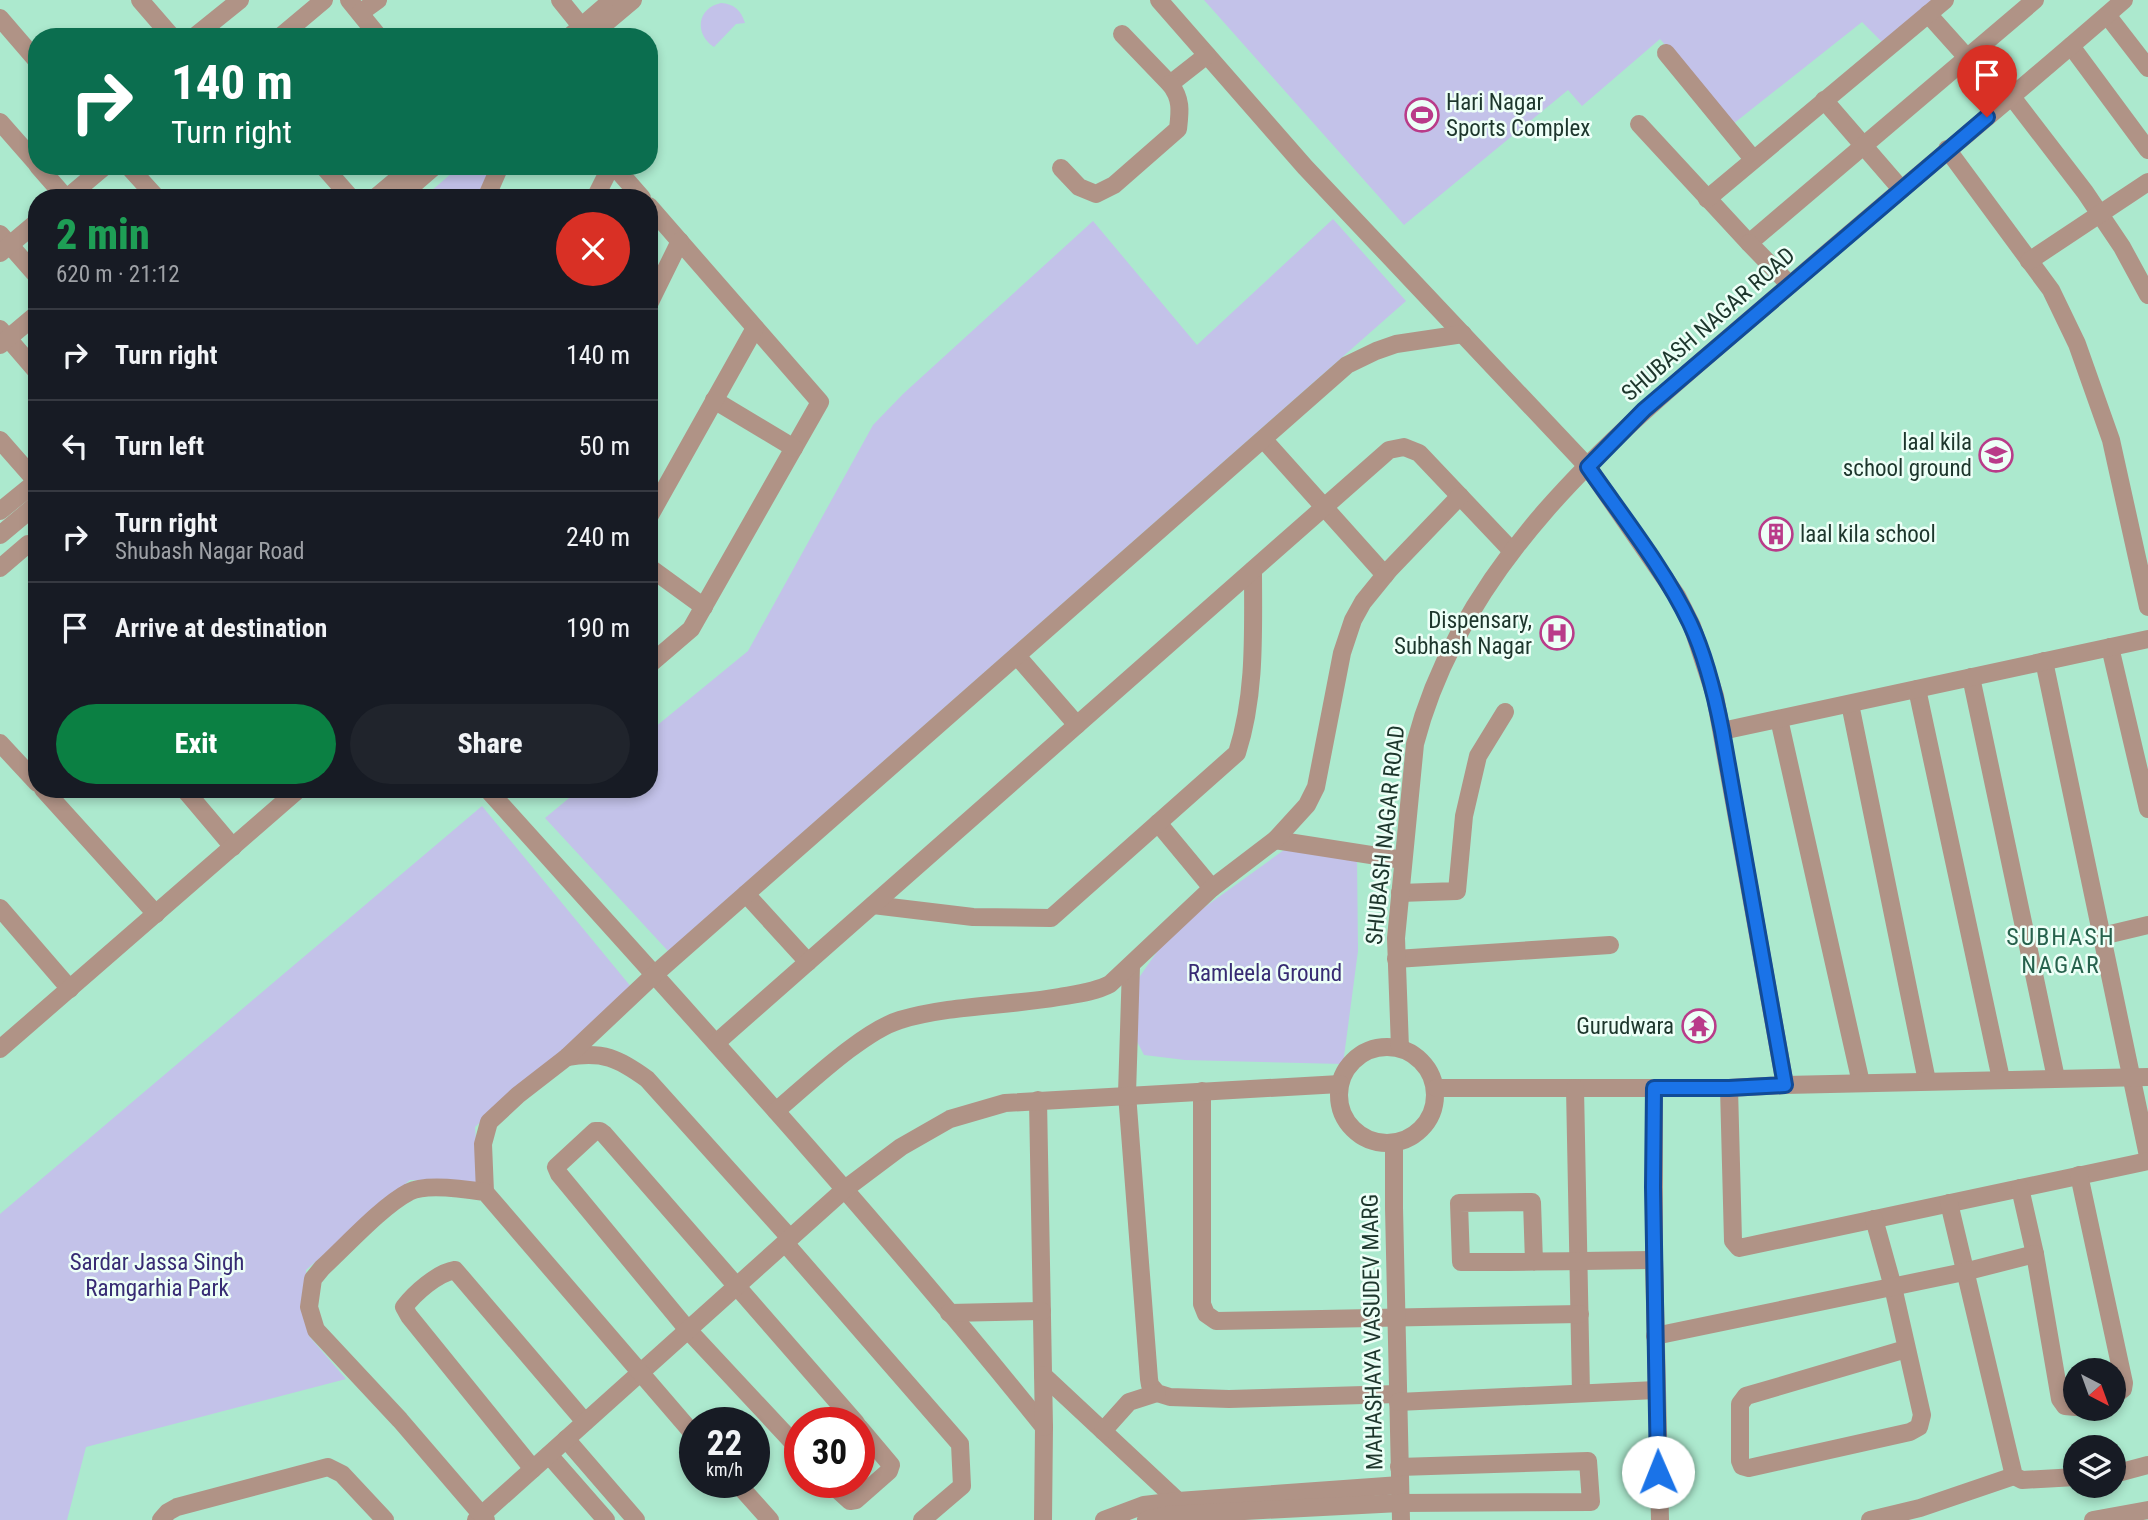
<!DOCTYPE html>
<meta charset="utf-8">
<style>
:root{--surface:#171b24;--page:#20242c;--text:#f1f3f6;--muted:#9ea1a6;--line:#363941;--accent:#0b8043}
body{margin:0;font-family:"Roboto Condensed",sans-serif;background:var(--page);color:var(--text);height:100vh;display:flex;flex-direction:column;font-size:26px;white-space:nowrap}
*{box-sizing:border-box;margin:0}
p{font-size:23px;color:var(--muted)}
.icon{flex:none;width:38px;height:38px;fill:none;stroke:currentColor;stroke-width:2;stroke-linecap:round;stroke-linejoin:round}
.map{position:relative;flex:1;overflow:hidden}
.drawer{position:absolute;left:28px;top:189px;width:630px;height:609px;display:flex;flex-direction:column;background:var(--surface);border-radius:28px;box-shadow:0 4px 10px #0003}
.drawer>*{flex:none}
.top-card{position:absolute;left:28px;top:28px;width:630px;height:147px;border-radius:28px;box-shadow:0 4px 10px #0003;background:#0b6e4f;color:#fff;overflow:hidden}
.needle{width:46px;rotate:139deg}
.fabs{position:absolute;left:2063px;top:1358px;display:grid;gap:14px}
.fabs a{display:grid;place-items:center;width:63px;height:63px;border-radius:50%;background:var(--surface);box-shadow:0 4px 10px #0003;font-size:35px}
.speed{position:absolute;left:679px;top:1407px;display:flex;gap:14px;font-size:35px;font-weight:700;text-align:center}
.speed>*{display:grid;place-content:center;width:91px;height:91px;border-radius:50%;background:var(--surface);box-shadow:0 4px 10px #0003;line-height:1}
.speed small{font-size:18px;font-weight:400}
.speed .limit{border:10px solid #d22;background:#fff;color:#111}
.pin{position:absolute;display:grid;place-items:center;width:60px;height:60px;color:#fff;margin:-72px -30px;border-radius:50% 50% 50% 0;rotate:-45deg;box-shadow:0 0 7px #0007}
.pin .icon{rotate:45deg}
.me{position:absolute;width:77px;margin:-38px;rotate:359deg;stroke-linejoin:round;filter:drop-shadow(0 0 5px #0008)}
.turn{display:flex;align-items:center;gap:24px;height:147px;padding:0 28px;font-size:32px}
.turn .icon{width:91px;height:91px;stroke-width:2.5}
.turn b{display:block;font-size:49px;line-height:60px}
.round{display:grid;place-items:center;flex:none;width:74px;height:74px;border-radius:37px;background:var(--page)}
.headline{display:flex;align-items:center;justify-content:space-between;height:119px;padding:0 28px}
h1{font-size:42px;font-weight:800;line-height:52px;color:#1e9e55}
.action{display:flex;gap:14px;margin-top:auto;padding:14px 28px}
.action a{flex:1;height:80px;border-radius:42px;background:var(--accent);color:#fff;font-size:28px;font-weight:800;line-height:80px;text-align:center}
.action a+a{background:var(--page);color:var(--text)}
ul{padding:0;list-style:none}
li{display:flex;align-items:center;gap:21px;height:91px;padding:0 28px;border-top:2px solid var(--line)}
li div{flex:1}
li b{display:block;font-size:26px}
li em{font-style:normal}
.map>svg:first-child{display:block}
</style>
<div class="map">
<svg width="2148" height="1520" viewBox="0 0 2148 1520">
<rect width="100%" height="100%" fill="#ace9ce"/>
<g fill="#c3c2e9">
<polygon points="1204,0 1933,0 1882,42 1862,22 1733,124 1660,39 1582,106 1568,90 1404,225"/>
<path d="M721,3C734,4 741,10 745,23L736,24L714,47C694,34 697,8 721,3Z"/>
<polygon points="460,166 493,166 476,198 423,198"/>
<polygon points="1333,219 1406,301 668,951 545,818 580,789 649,789 649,732 748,651 873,425 903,394 1093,221 1197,345"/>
<polygon points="482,806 632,988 475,1127 479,1183 410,1180 306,1270 309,1336 346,1379 86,1447 67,1520 0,1520 0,1214"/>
<polygon points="1291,845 1357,857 1358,951 1343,1064 1185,1060 1144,1055 1131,1030 1138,979 1161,946 1177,927"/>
</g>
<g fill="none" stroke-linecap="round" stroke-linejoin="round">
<g stroke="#b09386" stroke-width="18">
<polyline points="140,0 172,37"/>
<polyline points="349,0 379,37"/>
<polyline points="560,0 581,26"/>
<polyline points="1159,0 1305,167 1588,467 1677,596 1692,626 1715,696 1785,1085"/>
<polyline points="360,13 378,0"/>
<polyline points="1928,14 2006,101"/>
<polyline points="2107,15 2148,68"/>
<polyline points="0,18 37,61"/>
<polyline points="1122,34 1170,84 1207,55"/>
<polyline points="194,37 240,0"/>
<polyline points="280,37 324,0"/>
<polyline points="569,37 612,0"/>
<polyline points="589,37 633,0"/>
<polyline points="2071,46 2148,150"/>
<polyline points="1666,53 1753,159"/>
<polyline points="2012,97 2085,192 2122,247 2148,295"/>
<polyline points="1824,100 1901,189"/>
<polyline points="0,122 37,164"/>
<polyline points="1639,124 1749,243 2035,0"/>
<polyline points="1947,149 2051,290 2077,344 2111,440 2148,607"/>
<polyline points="38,166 66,198"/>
<polyline points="128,166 157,198"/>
<polyline points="323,166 351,198"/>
<polyline points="614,166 642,198"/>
<path d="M1061,168L1079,187L1096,194L1114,185L1178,129C1180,112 1182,99 1170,84"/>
<polyline points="67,198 105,166"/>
<polyline points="375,198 413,166"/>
<polyline points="398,198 435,166"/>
<polyline points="486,198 500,166"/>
<polyline points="595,198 611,166"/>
<polyline points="1707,199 1945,0"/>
<polyline points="649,206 820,402 691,629 649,665"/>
<polyline points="0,234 37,276"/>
<polyline points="1749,243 1790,285"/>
<polyline points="0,253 37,222"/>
<polyline points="2029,261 2148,182"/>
<polyline points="649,304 680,241"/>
<polyline points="0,329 37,372"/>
<polyline points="0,345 37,314"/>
<polyline points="714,400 794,448"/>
<polyline points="0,440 36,481"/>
<polyline points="1264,440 1385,575"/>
<polyline points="0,511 37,481"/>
<polyline points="649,517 755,328"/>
<polyline points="0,535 37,504"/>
<polyline points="649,567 704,607"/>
<polyline points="0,568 28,544"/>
<polyline points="2110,647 2148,809"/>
<polyline points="1017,656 1077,725"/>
<polyline points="2044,661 2148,1156"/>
<polyline points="1971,677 2056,1078"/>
<polyline points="1917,689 2001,1079"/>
<polyline points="1850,704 1927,1081"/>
<polyline points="1779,719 1861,1083"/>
<polyline points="1722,731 2148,639"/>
<polyline points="0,743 37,783"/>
<polyline points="43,789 156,914"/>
<polyline points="184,789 233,847"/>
<path d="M487,789C676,999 867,1207 1044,1427L1043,1520"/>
<polyline points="1158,823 1212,888"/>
<polyline points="1275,840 1403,860"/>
<polyline points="1400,893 1457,891 1464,816 1478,756 1505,712"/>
<polyline points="746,894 808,962"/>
<path d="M873,905L973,917L1051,918L1237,753C1256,694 1253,631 1253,570"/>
<polyline points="0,908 70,989"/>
<polyline points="2102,936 2148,925"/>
<polyline points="1396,959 1610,945"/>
<polyline points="1131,966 1127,1094 1149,1379 1150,1385 1157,1393 1170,1397 1229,1399 1398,1394"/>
<polyline points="716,1043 1389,450 1404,447 1419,453 1511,550"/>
<circle cx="1387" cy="1095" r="48"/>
<path d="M1400,1048L1396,938L1415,744C1467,544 1641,414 1790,285C1901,189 2014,96 2124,0"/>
<polyline points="0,1049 299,789"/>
<path d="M567,1057C603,1051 618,1058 647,1079L790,1238"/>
<polyline points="1436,1088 1729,1088 1785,1085 2148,1077"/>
<polyline points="1575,1088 1581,1393"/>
<polyline points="1654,1088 1654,1260 1660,1520"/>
<polyline points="1729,1088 1733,1241 1739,1248 2148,1161"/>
<polyline points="1202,1091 1202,1304 1206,1314 1216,1321 1580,1314"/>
<polyline points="1038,1100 1044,1427"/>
<path d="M776,1111C807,1085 863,1031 900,1020C951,1005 1007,1006 1059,997C1076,994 1095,992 1110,984L1212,888L1275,840L1307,805L1316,787L1342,653L1353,620L1363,602L1389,570L1460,496"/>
<polyline points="1394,1144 1394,1208 1401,1520"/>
<polyline points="2079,1175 2124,1383 2123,1389 2114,1396"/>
<polyline points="2020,1188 2035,1254 2060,1399 2065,1406 2076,1407"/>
<polyline points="485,1192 483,1144 489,1122 518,1095 567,1057 655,974 1347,365 1376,351 1396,344 1463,334"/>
<polyline points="1949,1203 2014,1476 2022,1480 2076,1477"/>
<polyline points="1874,1219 1893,1287 1922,1415 1919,1427 1910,1432 1749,1468 1742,1466 1740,1461 1740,1404 1746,1396 1906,1349"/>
<polyline points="785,1243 960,1444 962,1486 922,1520"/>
<path d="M1534,1262L1532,1202L1459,1203L1461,1262C1525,1262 1589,1261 1654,1260"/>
<polyline points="949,1313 1042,1311"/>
<polyline points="1655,1336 1964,1272 2035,1254"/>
<polyline points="1043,1375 1178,1501"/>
<polyline points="1398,1402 1656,1390"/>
<polyline points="1103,1431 1129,1402 1157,1393"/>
<polyline points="566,1439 636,1520"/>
<polyline points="800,1450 688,1330 559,1174 556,1167 595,1131 600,1131 604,1134 856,1423"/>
<polyline points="549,1455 606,1520"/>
<path d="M533,1469L409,1316L404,1307C415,1293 437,1273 455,1270L585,1422"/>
<polyline points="2114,1474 2148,1465"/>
<polyline points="736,1482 770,1520"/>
<polyline points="829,1482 850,1501 856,1500 889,1471 891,1465 859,1427"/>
<polyline points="161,1520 168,1512 177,1507 328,1467 342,1474 385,1520"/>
<polyline points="476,1520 845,1189 901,1147 950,1119 1005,1103 1340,1084"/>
<path d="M486,1520L400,1420L316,1330L309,1307L313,1279L322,1268C345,1247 382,1206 409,1192C425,1183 466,1189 485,1192L695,1436"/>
<polyline points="1104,1520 1144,1505 1178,1501 1400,1485"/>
<polyline points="1146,1520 1167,1515 1400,1503 1591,1502 1588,1461 1399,1467"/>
<polyline points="1870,1520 1920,1508 2014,1476"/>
<polyline points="2093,1520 2148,1510"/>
</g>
</g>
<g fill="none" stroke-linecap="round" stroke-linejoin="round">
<defs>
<path id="route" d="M1658,1472L1653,1187L1654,1088H1729L1785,1085L1722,731C1715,695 1706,657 1690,623C1665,570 1622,516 1588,467L1644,410L1987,117"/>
</defs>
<use href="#route" stroke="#114b97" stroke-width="18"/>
<use href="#route" stroke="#1a73e8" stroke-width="12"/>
</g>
<defs>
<symbol id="stadium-ring" viewBox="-11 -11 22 22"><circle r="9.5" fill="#edfff7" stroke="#b93b89" stroke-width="1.5"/><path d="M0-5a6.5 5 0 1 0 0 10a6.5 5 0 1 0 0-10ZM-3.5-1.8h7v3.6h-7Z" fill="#b93b89"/></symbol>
<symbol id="school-ring" viewBox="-11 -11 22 22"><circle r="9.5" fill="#edfff7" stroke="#b93b89" stroke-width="1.5"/><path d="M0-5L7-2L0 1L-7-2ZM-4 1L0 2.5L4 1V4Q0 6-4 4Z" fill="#b93b89"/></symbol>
<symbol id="building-ring" viewBox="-11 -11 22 22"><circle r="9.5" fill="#edfff7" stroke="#b93b89" stroke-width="1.5"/><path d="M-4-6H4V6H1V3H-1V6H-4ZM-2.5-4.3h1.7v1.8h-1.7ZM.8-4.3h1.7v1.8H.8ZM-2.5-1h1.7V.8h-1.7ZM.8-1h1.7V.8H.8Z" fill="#b93b89"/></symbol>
<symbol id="hospital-ring" viewBox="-11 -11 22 22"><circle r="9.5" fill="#edfff7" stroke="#b93b89" stroke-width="1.5"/><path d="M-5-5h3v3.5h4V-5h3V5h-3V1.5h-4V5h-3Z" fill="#b93b89"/></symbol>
<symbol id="temple-ring" viewBox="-11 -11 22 22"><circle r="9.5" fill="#edfff7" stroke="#b93b89" stroke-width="1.5"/><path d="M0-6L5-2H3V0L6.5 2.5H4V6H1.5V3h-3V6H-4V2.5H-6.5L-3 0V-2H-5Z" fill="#b93b89"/></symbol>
</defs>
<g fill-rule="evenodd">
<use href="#stadium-ring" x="1403" y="96" width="38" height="38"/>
<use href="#school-ring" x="1977" y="436" width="38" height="38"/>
<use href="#building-ring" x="1757" y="515" width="38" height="38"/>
<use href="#hospital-ring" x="1538" y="614" width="38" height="38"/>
<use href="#temple-ring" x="1680" y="1007" width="38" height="38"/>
</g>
<g text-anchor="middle" stroke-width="5" stroke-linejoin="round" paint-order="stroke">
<g font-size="23" fill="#1d362c" stroke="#edfff7" text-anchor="end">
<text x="1446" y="110" text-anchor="start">Hari Nagar<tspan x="1446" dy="26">Sports Complex</tspan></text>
<text x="1972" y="450">laal kila<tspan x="1972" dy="26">school ground</tspan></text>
<text x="1800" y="542" text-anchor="start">laal kila school</text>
<text x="1532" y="628">Dispensary,<tspan x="1532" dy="26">Subhash Nagar</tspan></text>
<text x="1674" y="1034">Gurudwara</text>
</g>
<g font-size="23" fill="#1d362c" stroke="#edfff7">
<text transform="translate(1708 324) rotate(-41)" y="8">SHUBASH NAGAR ROAD</text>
<text transform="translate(1385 835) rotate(-84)" y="8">SHUBASH NAGAR ROAD</text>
<text transform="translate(1372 1332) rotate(-91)" y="8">MAHASHAYA VASUDEV MARG</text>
</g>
<g font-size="23" fill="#372b73" stroke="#edfff7">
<text x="1265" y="981">Ramleela Ground</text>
<text x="157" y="1270">Sardar Jassa Singh<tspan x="157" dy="26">Ramgarhia Park</tspan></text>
</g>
<g font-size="24" letter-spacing="2" fill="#27624d" stroke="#edfff7">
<text x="2061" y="945">SUBHASH<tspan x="2061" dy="28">NAGAR</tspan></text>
</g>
</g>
</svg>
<div class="fabs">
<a><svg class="needle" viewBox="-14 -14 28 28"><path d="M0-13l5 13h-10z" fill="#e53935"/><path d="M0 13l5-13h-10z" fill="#9ea1a6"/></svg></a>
<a><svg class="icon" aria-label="layers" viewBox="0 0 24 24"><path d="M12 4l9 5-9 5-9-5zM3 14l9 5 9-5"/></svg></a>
</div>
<div class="speed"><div>22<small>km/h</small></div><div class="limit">30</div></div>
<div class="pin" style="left:1987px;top:117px;background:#d93025"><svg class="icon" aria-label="arrive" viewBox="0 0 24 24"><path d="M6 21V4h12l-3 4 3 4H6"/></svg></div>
<svg class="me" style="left:1658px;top:1472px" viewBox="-20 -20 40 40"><circle r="19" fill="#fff"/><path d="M0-13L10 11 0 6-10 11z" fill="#1a73e8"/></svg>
<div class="top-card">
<div class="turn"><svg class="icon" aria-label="right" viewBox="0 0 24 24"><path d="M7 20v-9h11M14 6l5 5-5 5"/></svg><div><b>140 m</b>Turn right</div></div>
</div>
<section class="drawer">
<div class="headline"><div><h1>2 min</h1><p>620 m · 21:12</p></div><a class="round" style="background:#d93025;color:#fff"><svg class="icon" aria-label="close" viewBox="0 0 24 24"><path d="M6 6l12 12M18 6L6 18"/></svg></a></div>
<ul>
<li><svg class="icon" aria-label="right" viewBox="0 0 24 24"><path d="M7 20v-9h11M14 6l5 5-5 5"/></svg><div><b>Turn right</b></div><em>140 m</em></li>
<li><svg class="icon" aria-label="left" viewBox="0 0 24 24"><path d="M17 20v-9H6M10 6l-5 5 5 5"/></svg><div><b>Turn left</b></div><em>50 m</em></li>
<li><svg class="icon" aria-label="right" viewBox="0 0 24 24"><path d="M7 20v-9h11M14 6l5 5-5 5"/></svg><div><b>Turn right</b><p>Shubash Nagar Road</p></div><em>240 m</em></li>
<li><svg class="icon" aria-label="arrive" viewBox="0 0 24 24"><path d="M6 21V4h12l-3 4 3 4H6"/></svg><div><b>Arrive at destination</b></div><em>190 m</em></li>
</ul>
<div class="action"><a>Exit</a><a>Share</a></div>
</section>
</div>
